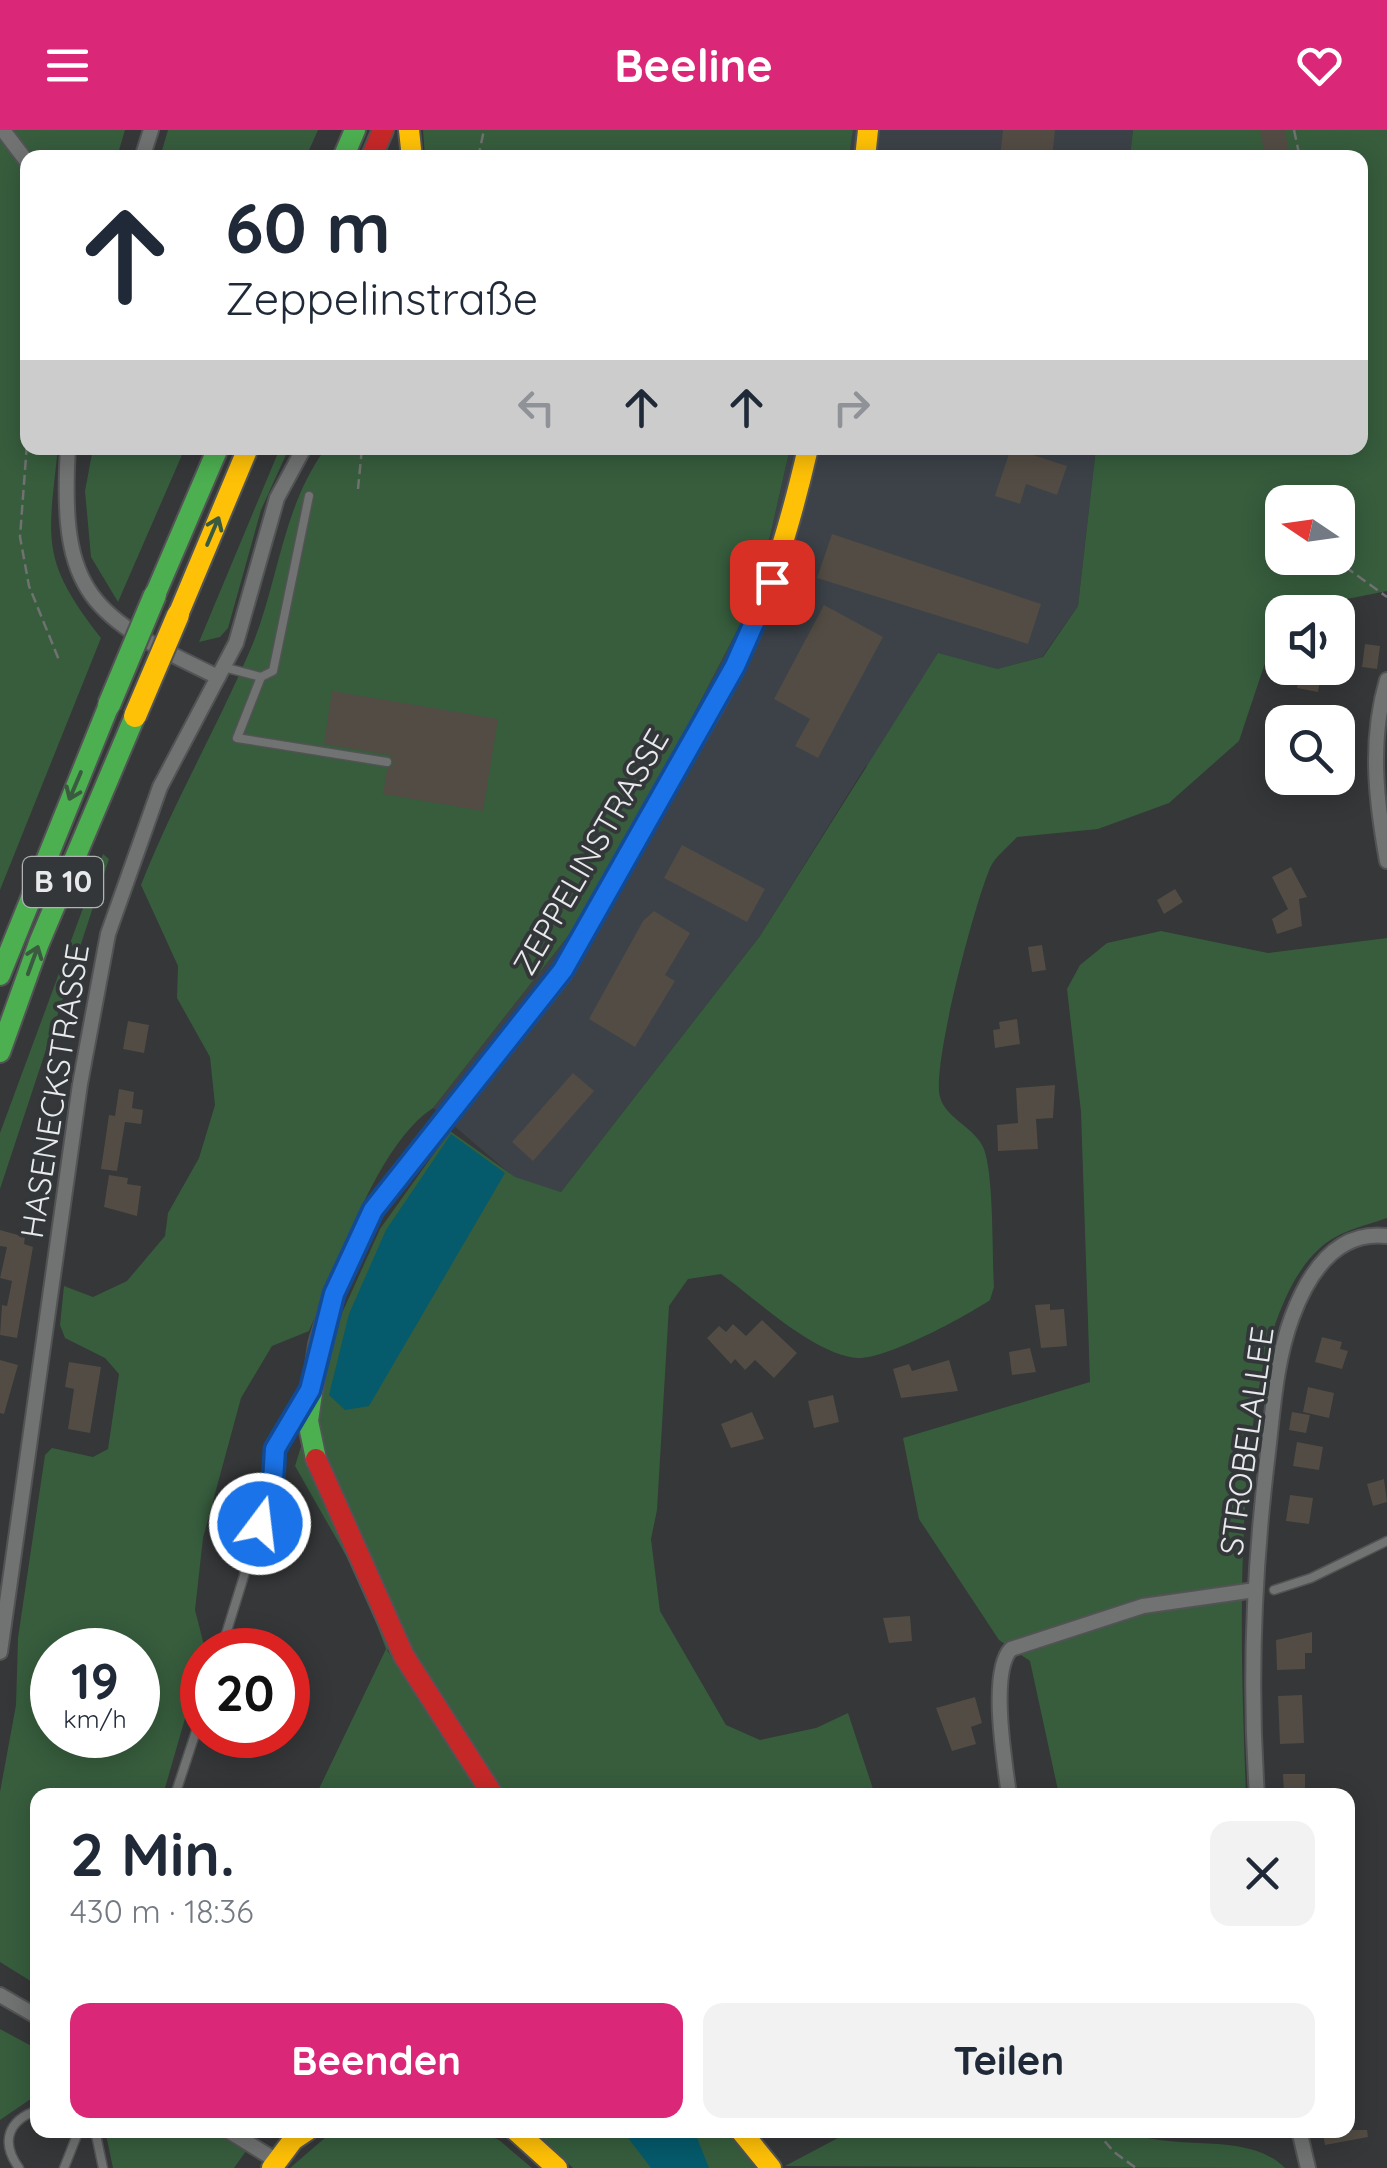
<!DOCTYPE html>
<html lang="de">
<meta charset="utf-8">
<style>
:root{--surface:#fff;--page:#f2f2f3;--text:#1f2937;--muted:#747a83;--accent:#db2777}
body{margin:0;font-family:Quicksand,sans-serif;background:var(--page);color:var(--text);height:100vh;display:flex;flex-direction:column;font-size:38px;white-space:nowrap}
*{box-sizing:border-box;margin:0}
p{font-size:32px;color:var(--muted)}
.icon{flex:none;width:55px;height:55px;fill:none;stroke:currentColor;stroke-width:2;stroke-linecap:round;stroke-linejoin:round}
.map{position:relative;flex:1;overflow:hidden}
.drawer{position:absolute;left:30px;top:1658px;width:1325px;height:350px;display:flex;flex-direction:column;background:var(--surface);border-radius:20px;box-shadow:0 5px 25px #0003}
.drawer>*{flex:none}
.guide{position:absolute;left:20px;top:20px;width:1348px;height:305px;border-radius:20px;box-shadow:0 5px 25px #0003;background:#fff;color:var(--text);overflow:hidden}
.needle{width:65px;rotate:283deg}
.controls{position:absolute;left:1265px;top:355px;display:grid;gap:20px}
.controls a{display:grid;place-items:center;width:90px;height:90px;border-radius:20px;background:var(--surface);box-shadow:0 5px 25px #0003;font-size:50px}
.speed{position:absolute;left:30px;top:1498px;display:flex;gap:20px;font-size:50px;font-weight:700;text-align:center}
.speed>*{display:grid;place-content:center;width:130px;height:130px;border-radius:50%;background:var(--surface);box-shadow:0 5px 25px #0003;line-height:1}
.speed small{font-size:25px;font-weight:400}
.speed .limit{border:15px solid #d22;background:#fff;color:#111}
.pin{position:absolute;display:grid;place-items:center;width:85px;height:85px;color:#fff;margin:-42px;border-radius:20px;box-shadow:0 5px 15px #0006}
.me{position:absolute;width:110px;margin:-55px;rotate:15deg;stroke-linejoin:round;filter:drop-shadow(0 0 8px #0008)}
.turn{display:flex;align-items:center;gap:35px;height:210px;padding:0 40px;font-size:45px}
.turn .icon{width:130px;height:130px;stroke-width:2.5}
.turn b{display:block;font-size:70px;line-height:85px}
.lanes{display:flex;align-items:center;height:95px;padding:0 40px;background:#0003;justify-content:center;gap:50px;direction:ltr}
.lanes .off{opacity:.35}
.round{display:grid;place-items:center;flex:none;width:105px;height:105px;border-radius:20px;background:var(--page)}
.overview{display:flex;align-items:center;justify-content:space-between;height:170px;padding:0 40px}
h1{font-size:60px;font-weight:700;line-height:75px}
.action{display:flex;gap:20px;margin-top:auto;padding:20px 40px}
.action a{flex:1;height:115px;border-radius:20px;background:var(--accent);color:#fff;font-size:40px;font-weight:700;line-height:115px;text-align:center}
.action a+a{background:var(--page);color:var(--text)}
header{display:flex;justify-content:space-between;align-items:center;height:130px;padding:0 40px;background:var(--accent);color:#fff;font-size:45px;font-weight:700}
.map>svg:first-child{display:block}
</style>
<header><svg class="icon" aria-label="menu" viewBox="0 0 24 24"><path d="M4 6h16M4 12h16M4 18h16"/></svg>Beeline<svg class="icon" aria-label="heart" viewBox="0 0 24 24"><path d="M12 20l-8-8c-3-5 5-10 8-4 3-6 11-1 8 4z"/></svg></header>
<div class="map">
<svg width="1387" height="2038" viewBox="0 0 1387 2038">
<rect width="100%" height="100%" fill="#353738"/>
<g fill="#3c4248">
<polygon points="853,0 1133,0 1130,27 849,28"/>
<polygon points="790,318 1096,318 1078,476 1042,527 997,539 865,637 760,806 561,1062 515,1048 433,978 572,801 688,595 741,493 770,406"/>
</g>
<g fill="#375d3d" fill-rule="evenodd">
<path d="M0,0H125L117,27L28,28V318H58C48,411 40,430 101,508L0,760Z"/>
<polygon points="168,0 318,0 306,27 160,27"/>
<polygon points="423,0 853,0 849,27 425,28"/>
<path d="M1133,0H1387V461L1282,482L1239,611L1169,673L1098,699L1017,707C1009,716 996,726 991,736C976,768 931,937 940,967C946,989 975,997 984,1019C994,1047 992,1124 994,1157L990,1170C965,1187 885,1230 857,1228C813,1224 756,1169 721,1144L688,1149L669,1176L657,1380L651,1409L660,1481L726,1595L760,1610L816,1598L848,1583L875,1665H504L468,1615L406,1508L387,1520L482,1665H316L386,1519L361,1452L295,1336L342,1183L380,1099L450,1001L515,1047L561,1062L760,806L938,523L997,539L1043,527L1078,476L1096,318H1360V28L1130,27ZM1282,372H1338V428H1282Z"/>
<polygon points="93,318 185,318 118,472 91,427 85,361"/>
<polygon points="280,318 289,318 261,380 228,498 220,507 199,512"/>
<path d="M326,318H790L770,406L741,493L688,595L572,801L433,978C377,1014 336,1139 309,1201L272,1216L241,1268L203,1408L195,1480L205,1519L163,1665H38L37,1855L0,1832V1662L16,1575L18,1508L45,1325L52,1318L93,1327L108,1319L119,1244L105,1228L65,1208L60,1195L64,1156L93,1167L127,1151L165,1106L168,1083L199,1028L215,975L210,927L177,868L178,836L141,755C172,676 214,603 248,525C279,456 280,380 326,318ZM52,1520H138V1605H52Z"/>
<polygon points="103,724 109,729 0,1059 0,1003"/>
<path d="M1161,801L1268,823L1387,808V1088C1362,1097 1340,1100 1319,1119C1223,1207 1242,1540 1246,1665H1059L1030,1531L999,1510L919,1389L903,1308L1090,1252L1081,982L1067,859L1080,835L1107,813Z"/>
<polygon points="0,1899 37,1919 38,1964 0,1990"/>
<polygon points="105,2000 261,2000 234,2038 113,2038"/>
<polygon points="334,2000 477,2000 499,2010 532,2038 290,2038"/>
<polygon points="533,2000 727,2000 758,2038 573,2038"/>
<path d="M853,2000H1124C1172,2024 1246,1999 1285,2038L785,2036Z"/>
</g>
<g fill="#055a6b">
<polygon points="451,1004 505,1043 369,1276 345,1280 329,1265 349,1184 386,1100"/>
<polygon points="622,2000 694,2000 709,2038 651,2038"/>
</g>
<g fill="#524c44">
<polygon points="1003,0 1055,0 1052,28 1000,28"/>
<polygon points="1260,0 1285,0 1290,28 1265,28"/>
<polygon points="1011,318 1067,336 1057,365 1026,354 1020,374 995,366"/>
<polygon points="832,404 1041,474 1028,514 817,448"/>
<polygon points="824,475 883,507 818,628 795,616 810,589 774,569"/>
<polygon points="1365,514 1380,516 1377,539 1362,537"/>
<polygon points="1301,538 1322,538 1318,562 1297,558"/>
<polygon points="332,561 498,589 483,681 383,664 387,639 394,634 390,625 324,614"/>
<polygon points="682,715 765,759 747,792 664,748"/>
<polygon points="1291,737 1307,767 1299,769 1302,796 1277,804 1272,789 1288,779 1272,747"/>
<polygon points="1175,759 1183,772 1164,784 1157,770"/>
<polygon points="654,781 690,803 665,845 675,851 635,917 589,889 643,791"/>
<polygon points="1042,815 1046,840 1032,842 1028,817"/>
<polygon points="1017,889 1020,914 995,918 993,900 1000,899 999,892"/>
<polygon points="128,891 149,895 144,923 123,919"/>
<polygon points="573,943 594,961 533,1031 512,1012"/>
<polygon points="1055,955 1053,988 1036,989 1038,1019 998,1021 997,995 1018,993 1016,958"/>
<polygon points="119,959 134,962 132,978 143,980 141,994 125,992 117,1041 101,1039 109,985 115,986"/>
<polygon points="109,1045 128,1048 127,1054 141,1056 137,1086 104,1077"/>
<polygon points="0,1100 25,1107 24,1114 33,1117 17,1208 0,1205 2,1175 7,1176 12,1151 0,1148 7,1117 0,1116"/>
<polygon points="1050,1174 1050,1180 1064,1179 1067,1216 1041,1218 1035,1175"/>
<polygon points="762,1190 797,1223 774,1248 755,1230 745,1240 735,1229 731,1234 707,1208 719,1196 726,1202 733,1194 746,1206"/>
<polygon points="1322,1207 1342,1212 1340,1219 1348,1221 1342,1239 1315,1232"/>
<polygon points="1030,1218 1036,1242 1012,1245 1009,1222"/>
<polygon points="0,1230 18,1235 4,1284 0,1283"/>
<polygon points="949,1230 958,1261 901,1268 893,1239 909,1234 912,1241"/>
<polygon points="69,1232 101,1237 90,1303 68,1299 74,1259 65,1257"/>
<polygon points="1308,1257 1334,1263 1329,1288 1303,1282"/>
<polygon points="833,1265 839,1292 814,1298 808,1271"/>
<polygon points="752,1282 764,1309 731,1318 721,1294"/>
<polygon points="1292,1282 1310,1285 1306,1303 1289,1300"/>
<polygon points="1297,1312 1323,1317 1319,1340 1293,1336"/>
<polygon points="1384,1349 1387,1372 1373,1376 1367,1354"/>
<polygon points="1290,1365 1313,1368 1309,1394 1286,1391"/>
<polygon points="910,1486 912,1511 889,1513 883,1488"/>
<polygon points="1312,1502 1312,1523 1305,1523 1305,1539 1277,1540 1276,1510"/>
<polygon points="1302,1565 1304,1613 1280,1614 1278,1566"/>
<polygon points="975,1567 982,1593 971,1597 976,1614 952,1621 936,1578"/>
<polygon points="1283,1644 1305,1644 1305,1665 1284,1665"/>
<polygon points="1322,2000 1367,2000 1368,2007 1325,2015"/>
</g>
<g fill="none" stroke-linecap="round" stroke-linejoin="round">
<defs>
<g id="lane">
<polyline points="223,537 261,547 273,541 309,366"/>
<polyline points="261,547 237,608 387,632"/>
<polyline points="1274,1460 1311,1448 1387,1411"/>
<polyline points="221,1520 273,1352 275,1319 303,1272"/>
<polyline points="175,1665 202,1583"/>
<polyline points="95,2000 103,2038"/>
<path d="M19,2038C0,2012 8,1990 38,1980"/>
<polyline points="64,2038 79,2000"/>
</g>
<g id="street">
<polyline points="3,0 28,33"/>
<polyline points="142,28 151,0"/>
<path d="M68,318C59,465 91,487 218,547"/>
<path d="M1387,550C1369,611 1376,669 1387,731"/>
<polyline points="0,1522 80,954 108,804 160,657 236,513 277,368 304,318"/>
<path d="M1009,1665C1005,1634 989,1542 1011,1519L1143,1476L1255,1460"/>
<path d="M1257,1665C1249,1551 1254,1436 1268,1322C1273,1278 1276,1230 1292,1187C1308,1144 1336,1100 1387,1106"/>
<polyline points="0,1865 38,1887"/>
<polyline points="227,2000 277,2031"/>
<polyline points="1299,2000 1308,2038"/>
</g>
<g id="fast">
<polyline points="343,28 355,0"/>
<polyline points="155,465 218,318"/>
<polyline points="0,845 109,575"/>
<polyline points="0,922 39,813 135,586"/>
<polyline points="316,1329 308,1291 319,1215 334,1164 373,1080 563,841 665,659"/>
</g>
<g id="slow">
<polyline points="409,0 412,28"/>
<polyline points="865,28 868,0"/>
<polyline points="178,485 248,318"/>
<path d="M665,659C693,610 724,562 747,510C775,448 793,383 808,318"/>
<polyline points="515,2000 557,2038"/>
<polyline points="740,2000 771,2038"/>
<polyline points="272,2038 293,2010 308,2000"/>
</g>
<g id="jam">
<polyline points="371,28 383,0"/>
<polyline points="316,1329 404,1526 493,1665"/>
</g>
</defs>
<use href="#lane" stroke="#525354" stroke-width="11"/>
<use href="#street" stroke="#525354" stroke-width="18"/>
<use href="#fast" stroke="#525354" stroke-width="24"/>
<use href="#slow" stroke="#525354" stroke-width="24"/>
<use href="#jam" stroke="#525354" stroke-width="24"/>
<g stroke="#707171" stroke-width="2.5" stroke-dasharray="10 5" stroke-linecap="butt">
<polyline points="1294,0 1300,28"/>
<polyline points="478,28 484,0"/>
<polyline points="28,300 20,407 29,456 59,530"/>
<polyline points="358,359 362,318"/>
<polyline points="1333,428 1387,467"/>
<polyline points="1095,2000 1114,2022 1136,2038"/>
</g>
<use href="#lane" stroke="#717272" stroke-width="8"/>
<use href="#street" stroke="#717272" stroke-width="14"/>
<use href="#fast" stroke="#4caf50" stroke-width="20"/>
<use href="#slow" stroke="#ffc107" stroke-width="20"/>
<use href="#jam" stroke="#c62828" stroke-width="20"/>
<defs>
<polyline id="fast-bridge" points="109,575 155,465"/>
<polyline id="slow-bridge" points="135,586 178,485"/>
</defs>
<use href="#fast-bridge" stroke="#525354" stroke-width="26" stroke-linecap="butt"/>
<use href="#slow-bridge" stroke="#525354" stroke-width="26" stroke-linecap="butt"/>
<use href="#fast-bridge" stroke="#4caf50" stroke-width="22"/>
<use href="#slow-bridge" stroke="#ffc107" stroke-width="22"/>
</g>
<defs><path id="oneway-shaft" d="M-6 0H5M1.5-3L5.5 0L1.5 3" fill="none" stroke-width="1.6" stroke-linecap="round" stroke-linejoin="round" transform="scale(2.5)"/></defs>
<g stroke="#3b5b40">
<use href="#oneway-shaft" transform="translate(213 401) rotate(-67)"/>
<use href="#oneway-shaft" transform="translate(75 656) rotate(113)"/>
<use href="#oneway-shaft" transform="translate(33 830) rotate(-70)"/>
</g>
<g fill="none" stroke-linecap="round" stroke-linejoin="round">
<defs>
<polyline id="route" points="260,1394 273,1352 275,1319 310,1260 334,1164 373,1080 563,840 735,536 772,452"/>
</defs>
<use href="#route" stroke="#114b97" stroke-width="25"/>
<use href="#route" stroke="#1a73e8" stroke-width="18"/>
</g>
<g text-anchor="middle" stroke-width="8" stroke-linejoin="round" paint-order="stroke">
<rect fill="#343739" stroke="#b1b4b5" stroke-width="2.5" x="23" y="727" width="80" height="50" rx="8"/>
<g font-size="30" font-weight="bold" fill="#e7e9ea">
<text x="63" y="762">B 10</text>
</g>
<g font-size="32" fill="#e7e9ea" stroke="#343739">
<text transform="translate(591 722) rotate(-60)" y="11">ZEPPELINSTRASSE</text>
<text transform="translate(55 961) rotate(-81)" y="11">HASENECKSTRASSE</text>
<text transform="translate(1247 1311) rotate(-82)" y="11">STROBELALLEE</text>
</g>
</g>
</svg>
<div class="controls">
<a><svg class="needle" viewBox="-14 -14 28 28"><path d="M0-13l5 13h-10z" fill="#e53935"/><path d="M0 13l5-13h-10z" fill="#747a83"/></svg></a>
<a><svg class="icon" aria-label="sound" viewBox="0 0 24 24"><path d="M4 9h4l5-4v14l-5-4H4zM17 9q2 3 0 6"/></svg></a>
<a><svg class="icon" aria-label="search" viewBox="0 0 24 24"><circle cx="10" cy="10" r="6"/><path d="M15 15l6 6"/></svg></a>
</div>
<div class="speed"><div>19<small>km/h</small></div><div class="limit">20</div></div>
<div class="pin" style="left:772px;top:452px;background:#d93025"><svg class="icon" aria-label="arrive" viewBox="0 0 24 24"><path d="M6 21V4h12l-3 4 3 4H6"/></svg></div>
<svg class="me" style="left:260px;top:1394px" viewBox="-20 -20 40 40"><circle r="17" fill="#1a73e8" stroke="#fff" stroke-width="3"/><path d="M0-11L8 9 0 5-8 9z" fill="#fff"/></svg>
<div class="guide">
<div class="turn"><svg class="icon" aria-label="ahead" viewBox="0 0 24 24"><path d="M12 20V5M6 11l6-6 6 6"/></svg><div><b>60 m</b>Zeppelinstraße</div></div>
<div class="lanes"><svg class="icon off" aria-label="left" viewBox="0 0 24 24"><path d="M17 20v-9H6M10 6l-5 5 5 5"/></svg><svg class="icon" aria-label="ahead" viewBox="0 0 24 24"><path d="M12 20V5M6 11l6-6 6 6"/></svg><svg class="icon" aria-label="ahead" viewBox="0 0 24 24"><path d="M12 20V5M6 11l6-6 6 6"/></svg><svg class="icon off" aria-label="right" viewBox="0 0 24 24"><path d="M7 20v-9h11M14 6l5 5-5 5"/></svg></div>
</div>
<section class="drawer">
<div class="overview"><div><h1>2 Min.</h1><p>430 m · 18:36</p></div><a class="round"><svg class="icon" aria-label="close" viewBox="0 0 24 24"><path d="M6 6l12 12M18 6L6 18"/></svg></a></div>
<div class="action"><a>Beenden</a><a>Teilen</a></div>
</section>
</div>
